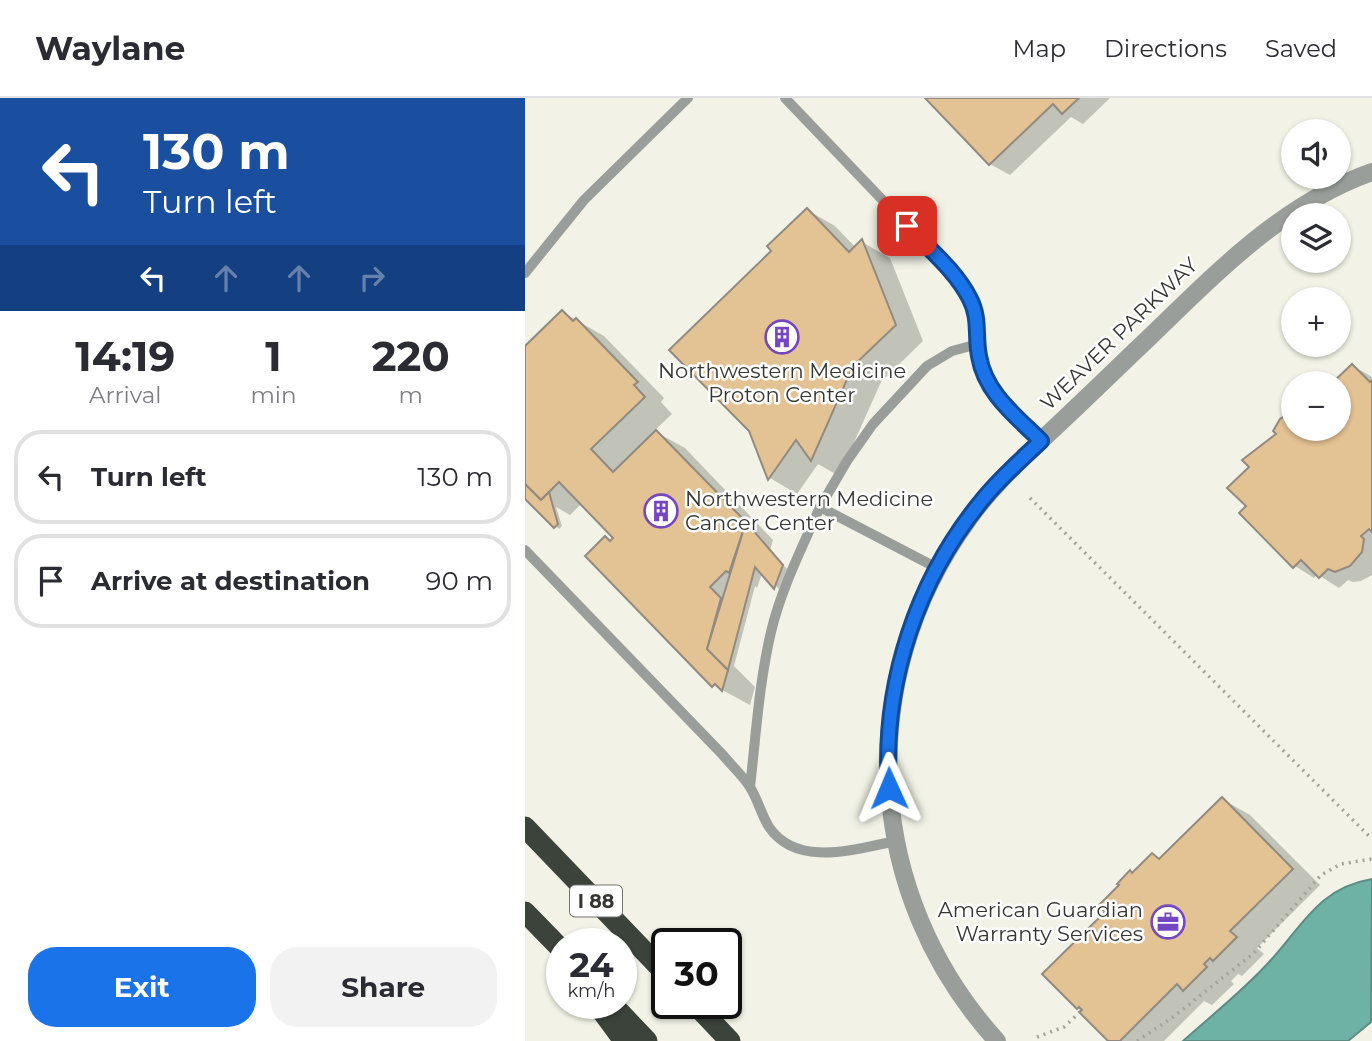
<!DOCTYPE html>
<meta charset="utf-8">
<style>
:root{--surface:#fff;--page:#f2f2f3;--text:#2b2b33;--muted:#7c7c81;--line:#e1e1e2;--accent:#1a73e8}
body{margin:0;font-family:Montserrat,sans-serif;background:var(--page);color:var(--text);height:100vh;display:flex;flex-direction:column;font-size:26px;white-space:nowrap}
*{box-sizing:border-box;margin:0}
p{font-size:23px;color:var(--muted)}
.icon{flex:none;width:38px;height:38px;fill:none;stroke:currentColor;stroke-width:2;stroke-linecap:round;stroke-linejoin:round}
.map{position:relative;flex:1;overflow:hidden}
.details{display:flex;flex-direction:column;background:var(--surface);width:525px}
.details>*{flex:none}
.top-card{background:#1a4fa0;color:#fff;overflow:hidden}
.tools{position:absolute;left:756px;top:21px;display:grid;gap:14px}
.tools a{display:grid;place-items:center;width:70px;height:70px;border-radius:50%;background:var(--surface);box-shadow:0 2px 5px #0004;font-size:35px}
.speed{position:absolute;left:21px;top:830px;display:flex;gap:14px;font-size:35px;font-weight:700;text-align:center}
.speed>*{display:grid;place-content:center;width:91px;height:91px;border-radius:50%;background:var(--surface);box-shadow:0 2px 5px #0004;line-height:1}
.speed small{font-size:18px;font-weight:400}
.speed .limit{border:4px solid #111;border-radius:10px;background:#fff;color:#111}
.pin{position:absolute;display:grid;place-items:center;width:60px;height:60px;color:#fff;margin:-30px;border-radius:14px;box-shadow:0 4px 10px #0006}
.me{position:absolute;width:77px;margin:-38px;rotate:359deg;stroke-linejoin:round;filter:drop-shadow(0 0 5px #0008)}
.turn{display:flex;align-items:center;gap:24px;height:147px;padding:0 28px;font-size:32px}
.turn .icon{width:91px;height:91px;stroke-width:2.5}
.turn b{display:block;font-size:49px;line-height:60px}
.lanes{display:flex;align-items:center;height:66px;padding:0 28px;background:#0003;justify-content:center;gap:35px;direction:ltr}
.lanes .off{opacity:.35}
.eta{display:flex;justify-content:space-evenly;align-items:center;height:119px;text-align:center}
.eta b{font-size:42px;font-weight:700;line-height:49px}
.primary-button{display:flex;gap:14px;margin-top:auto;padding:14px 28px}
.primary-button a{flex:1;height:80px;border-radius:28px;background:var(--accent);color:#fff;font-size:28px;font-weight:700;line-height:80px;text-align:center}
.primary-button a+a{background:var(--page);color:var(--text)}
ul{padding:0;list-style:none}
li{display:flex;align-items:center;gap:21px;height:94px;margin:0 14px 10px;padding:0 14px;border:4px solid var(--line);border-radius:28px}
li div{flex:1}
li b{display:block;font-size:26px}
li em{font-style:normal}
header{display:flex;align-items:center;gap:42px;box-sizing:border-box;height:98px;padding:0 35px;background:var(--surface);border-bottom:2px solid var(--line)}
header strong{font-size:33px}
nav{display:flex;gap:38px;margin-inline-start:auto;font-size:24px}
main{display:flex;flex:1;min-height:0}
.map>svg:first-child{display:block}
</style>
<header>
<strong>Waylane</strong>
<nav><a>Map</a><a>Directions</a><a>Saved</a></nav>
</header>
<main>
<section class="details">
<div class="top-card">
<div class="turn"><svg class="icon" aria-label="left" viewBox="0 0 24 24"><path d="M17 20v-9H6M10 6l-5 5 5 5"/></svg><div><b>130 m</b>Turn left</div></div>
<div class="lanes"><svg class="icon" aria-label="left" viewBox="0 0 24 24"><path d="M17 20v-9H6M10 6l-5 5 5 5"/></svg><svg class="icon off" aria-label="ahead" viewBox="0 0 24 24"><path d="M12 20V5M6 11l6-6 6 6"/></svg><svg class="icon off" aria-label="ahead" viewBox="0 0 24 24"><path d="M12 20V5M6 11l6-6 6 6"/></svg><svg class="icon off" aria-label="right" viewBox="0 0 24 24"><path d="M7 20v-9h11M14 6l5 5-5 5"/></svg></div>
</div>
<div class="eta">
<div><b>14:19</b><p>Arrival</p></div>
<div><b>1</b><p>min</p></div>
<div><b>220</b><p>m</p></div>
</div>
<ul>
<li><svg class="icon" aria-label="left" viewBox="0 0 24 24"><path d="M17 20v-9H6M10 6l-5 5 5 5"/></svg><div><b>Turn left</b></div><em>130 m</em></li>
<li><svg class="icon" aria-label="arrive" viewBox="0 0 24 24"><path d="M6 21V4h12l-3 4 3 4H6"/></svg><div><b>Arrive at destination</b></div><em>90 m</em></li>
</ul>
<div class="primary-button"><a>Exit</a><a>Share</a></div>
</section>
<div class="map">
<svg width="847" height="943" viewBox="0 0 847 943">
<rect width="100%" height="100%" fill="#f2f3e6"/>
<path fill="#6eb2a5" stroke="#5d8c82" stroke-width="2" d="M847,781L846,924L823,943H658C687,917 719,892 745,863C778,827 794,790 847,781Z"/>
<g fill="#0003">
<polygon points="402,0 585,0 558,26 546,19 485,77 465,66"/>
<polygon points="282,112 310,128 331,150 337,144 365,160 398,243 356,284 314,378 293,366 272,396 245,380 226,332 249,153"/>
<polygon points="37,214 79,238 139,300 136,304 147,316 129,333 160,350 248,442 245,452 262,471 254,491 237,475 232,490 230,488 209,568 230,589 225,607 188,587 81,440 87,444 91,440 57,405 45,417 31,409 37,428 34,431 0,398 0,250"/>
<polygon points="828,268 847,279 847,477 836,483 828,484 823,482 814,490 792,476 789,480 770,468 723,408 726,369 753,336 757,322 768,314 768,331 814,331 814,285 810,285"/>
<polygon points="697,701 725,717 795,787 732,850 739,856 717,878 713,876 706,883 709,886 687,907 679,903 639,943 585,943 553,910 583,814 608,776 628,757 636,762"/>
</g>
<g fill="#e3c293" stroke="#928a81" stroke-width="2">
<polygon points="400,0 554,0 537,16 528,6 464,67"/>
<polygon points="282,110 324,154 337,141 371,227 328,268 286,363 271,342 243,382 224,333 144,252 246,153 242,148"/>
<polygon points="37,212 48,223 51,220 113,284 109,287 120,299 66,351 88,374 131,332 221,424 204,475 201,473 185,489 196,500 182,551 203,572 197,593 190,586 187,589 60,458 80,438 85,443 88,440 34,384 16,402 0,386 0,248"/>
<polygon points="827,266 845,284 847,282 847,434 844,431 836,438 839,441 837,454 825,468 810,474 803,471 794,480 776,462 768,470 714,415 721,408 702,390 724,369 717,362 751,336 748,333 755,321 768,312 768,331 814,331 814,285 807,285"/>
<polygon points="0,386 16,402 24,394 33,426 29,430 0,401"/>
<polygon points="221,424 258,467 249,491 230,469 203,572 182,551"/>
<polygon points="697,699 768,771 705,833 712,839 688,863 685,860 679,866 682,869 658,893 652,886 595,943 583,943 554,914 557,912 554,909 552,911 517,876 580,814 574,807 594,787 592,786 605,772 607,775 627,755 634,761"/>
</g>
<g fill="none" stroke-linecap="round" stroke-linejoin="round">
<g stroke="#a3a39a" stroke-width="3.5" stroke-dasharray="2 5" stroke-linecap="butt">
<polyline points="505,400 847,741"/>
<polyline points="512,939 539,929 553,916"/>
<polyline points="612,943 648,919 729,855 796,777 816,766 847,761"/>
</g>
<g stroke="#9a9e9a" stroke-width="10">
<polyline points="260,0 435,183 446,202 452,219 453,256 462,285 516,343"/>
<polyline points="0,175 59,102 163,0"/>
<path d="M0,452L197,656C206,667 218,678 225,689C233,702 236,716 244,729C272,770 330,751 371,743"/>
<polyline points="412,470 295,409 322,363 348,326 402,268 427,253 453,246"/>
<path d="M225,689C231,637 234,585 246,534C256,491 277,450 295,409"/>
</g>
<path stroke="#9a9e9a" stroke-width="18" d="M472,943C339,797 327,582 443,422C465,390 494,364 522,337C552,309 581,281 610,253C683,184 751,108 847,74"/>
<g stroke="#3b433b" stroke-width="21">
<polyline points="0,729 142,877"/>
<polyline points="0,814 37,852"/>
<polyline points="71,905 99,943"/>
<polyline points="86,905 122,943"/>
<polyline points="169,905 205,943"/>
</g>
</g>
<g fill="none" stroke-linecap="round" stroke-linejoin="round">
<defs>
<path id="route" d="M364,690C357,586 392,480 459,400C476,379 497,361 516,343C491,318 460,295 454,258C450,238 455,220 445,201C431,173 404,151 382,128"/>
</defs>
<use href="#route" stroke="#114b97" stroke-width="18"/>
<use href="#route" stroke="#1a73e8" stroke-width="12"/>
</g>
<defs>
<symbol id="building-ring" viewBox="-11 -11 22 22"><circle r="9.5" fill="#fff" stroke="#7447c0" stroke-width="1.5"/><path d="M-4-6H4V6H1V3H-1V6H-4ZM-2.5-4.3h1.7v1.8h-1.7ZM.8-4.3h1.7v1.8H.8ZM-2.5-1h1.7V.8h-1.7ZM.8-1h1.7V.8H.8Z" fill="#7447c0"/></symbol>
<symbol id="office-ring" viewBox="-11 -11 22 22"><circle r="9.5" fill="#fff" stroke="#7447c0" stroke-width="1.5"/><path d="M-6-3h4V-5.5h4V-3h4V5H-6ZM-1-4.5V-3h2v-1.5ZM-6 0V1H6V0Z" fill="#7447c0"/></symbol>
</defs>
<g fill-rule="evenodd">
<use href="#building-ring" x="238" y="220" width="38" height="38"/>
<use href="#building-ring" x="117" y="394" width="38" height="38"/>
<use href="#office-ring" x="624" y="805" width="38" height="38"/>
</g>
<g text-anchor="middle" stroke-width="5" stroke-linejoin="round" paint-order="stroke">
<rect fill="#fff" stroke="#72726f" stroke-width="2" x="45" y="787.5" width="52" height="31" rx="5"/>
<g font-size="19" font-weight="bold" fill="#353531">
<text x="71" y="810">I 88</text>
</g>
<g font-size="21" fill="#353531" stroke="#fff">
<text transform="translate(594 236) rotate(-44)" y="7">WEAVER PARKWAY</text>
</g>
<g font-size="21" fill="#353531" stroke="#fff">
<text x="257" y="280">Northwestern Medicine<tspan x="257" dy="24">Proton Center</tspan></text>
<text x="160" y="408" text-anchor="start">Northwestern Medicine<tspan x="160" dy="24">Cancer Center</tspan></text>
<text x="618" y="819" text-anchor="end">American Guardian<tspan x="618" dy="24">Warranty Services</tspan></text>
</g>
</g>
</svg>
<div class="tools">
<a><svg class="icon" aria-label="sound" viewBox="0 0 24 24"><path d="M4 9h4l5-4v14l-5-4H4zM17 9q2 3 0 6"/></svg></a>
<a><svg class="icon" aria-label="layers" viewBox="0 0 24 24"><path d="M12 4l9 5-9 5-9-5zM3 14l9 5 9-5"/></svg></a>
<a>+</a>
<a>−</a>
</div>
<div class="speed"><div>24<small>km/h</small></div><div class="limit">30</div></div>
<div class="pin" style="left:382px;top:128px;background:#d93025"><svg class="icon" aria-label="arrive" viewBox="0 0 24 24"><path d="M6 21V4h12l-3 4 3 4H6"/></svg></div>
<svg class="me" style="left:364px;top:690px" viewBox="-20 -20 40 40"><path d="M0-17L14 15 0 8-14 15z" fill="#1a73e8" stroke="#fff" stroke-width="4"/></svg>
</div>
</main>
